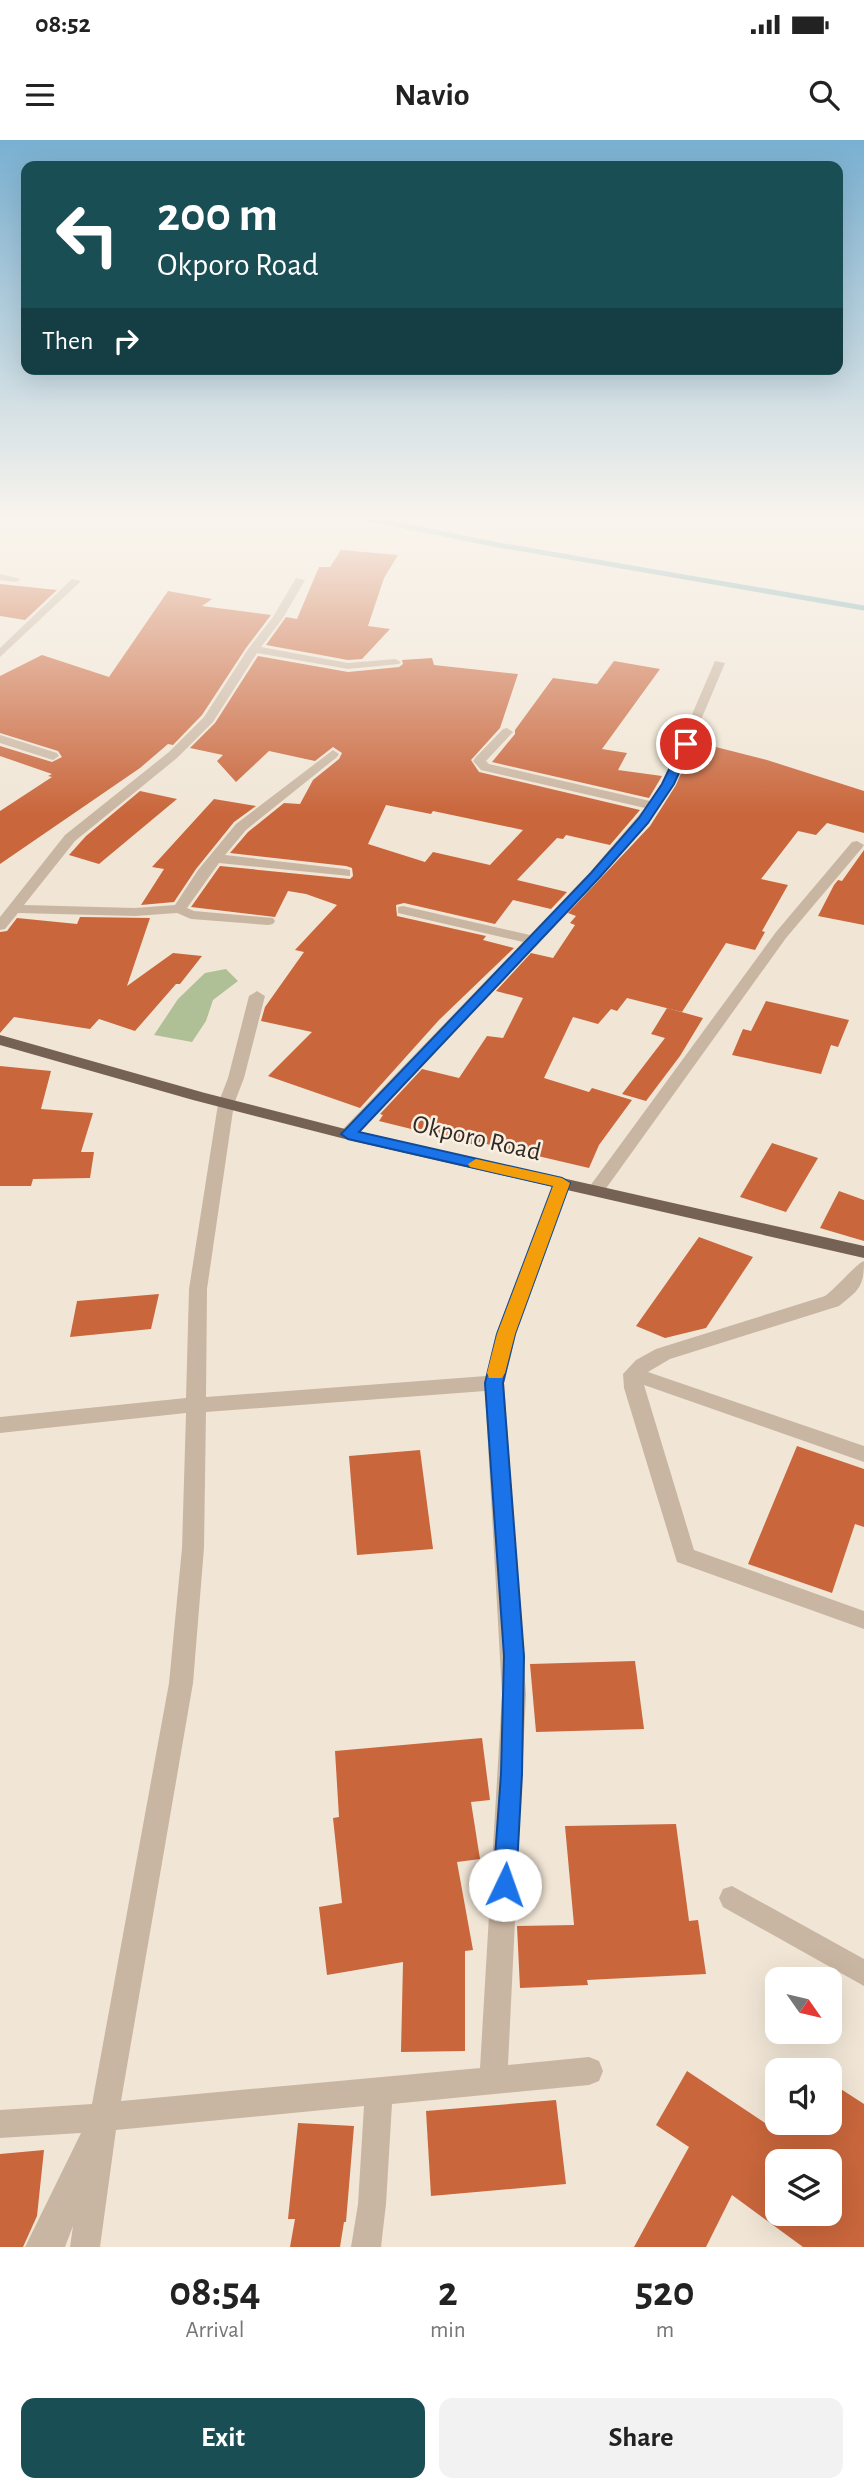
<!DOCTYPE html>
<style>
:root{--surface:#fff;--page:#f2f2f2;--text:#222;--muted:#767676;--accent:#1a4e55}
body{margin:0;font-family:"Alegreya Sans",sans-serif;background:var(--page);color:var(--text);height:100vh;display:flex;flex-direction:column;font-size:26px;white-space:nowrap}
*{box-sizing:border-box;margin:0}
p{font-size:23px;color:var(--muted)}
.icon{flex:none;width:38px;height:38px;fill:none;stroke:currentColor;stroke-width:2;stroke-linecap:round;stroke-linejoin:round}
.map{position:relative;height:2107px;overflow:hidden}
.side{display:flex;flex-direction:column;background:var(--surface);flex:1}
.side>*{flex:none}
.hud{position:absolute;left:21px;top:21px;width:822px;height:214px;border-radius:14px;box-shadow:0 7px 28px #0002;background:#1a4e55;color:#fff;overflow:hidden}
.needle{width:46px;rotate:124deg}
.fabs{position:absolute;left:765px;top:1827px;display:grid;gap:14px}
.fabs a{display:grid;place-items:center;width:77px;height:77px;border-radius:14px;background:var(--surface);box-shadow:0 7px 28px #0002;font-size:35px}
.pin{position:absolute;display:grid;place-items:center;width:60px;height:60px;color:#fff;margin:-30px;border:4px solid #fff;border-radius:50%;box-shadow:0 2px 7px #0007}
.me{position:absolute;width:77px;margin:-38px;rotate:3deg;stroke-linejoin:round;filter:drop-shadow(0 0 5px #0008)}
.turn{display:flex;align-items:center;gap:24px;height:147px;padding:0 21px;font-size:32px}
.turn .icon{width:91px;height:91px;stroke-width:2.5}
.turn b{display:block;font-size:49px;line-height:60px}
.then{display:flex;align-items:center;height:66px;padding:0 21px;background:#0003;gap:14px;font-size:26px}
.eta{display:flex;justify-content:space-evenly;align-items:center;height:119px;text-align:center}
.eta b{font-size:42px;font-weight:700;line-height:49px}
.button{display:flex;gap:14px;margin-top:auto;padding:14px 21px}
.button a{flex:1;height:80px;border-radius:14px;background:var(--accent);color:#fff;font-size:28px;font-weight:700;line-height:80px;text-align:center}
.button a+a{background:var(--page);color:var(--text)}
.status{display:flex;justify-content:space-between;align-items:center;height:49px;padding:0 35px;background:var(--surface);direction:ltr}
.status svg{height:19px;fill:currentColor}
header{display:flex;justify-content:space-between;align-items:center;height:91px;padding:0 21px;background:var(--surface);font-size:32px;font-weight:700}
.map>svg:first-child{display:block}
</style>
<div class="status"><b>08:52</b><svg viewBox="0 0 49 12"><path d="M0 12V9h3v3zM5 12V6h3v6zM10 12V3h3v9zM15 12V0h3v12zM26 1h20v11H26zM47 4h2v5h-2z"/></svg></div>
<header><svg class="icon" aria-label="menu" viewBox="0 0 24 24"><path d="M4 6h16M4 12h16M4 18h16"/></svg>Navio<svg class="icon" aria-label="search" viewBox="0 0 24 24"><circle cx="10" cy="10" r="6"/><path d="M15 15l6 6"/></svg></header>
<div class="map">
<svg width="864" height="2107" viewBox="0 0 864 2107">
<rect width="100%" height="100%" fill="#f1e6d6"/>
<polygon fill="#afc096" points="226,829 238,841 213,860 206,881 192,902 154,895 178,859 205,833"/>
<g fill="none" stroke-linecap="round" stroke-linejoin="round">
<polyline stroke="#74a9af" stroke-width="5" points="371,379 493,404 864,468"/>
</g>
<g fill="#c9663c" fill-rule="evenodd">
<polygon points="341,410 398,415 384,438 368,486 390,489 362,519 348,520 266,505 286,477 297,479 319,427 330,427"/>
<polygon points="0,444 57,450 25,480 0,476"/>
<polygon points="168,451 212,459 202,466 271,475 246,508 202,575 173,605 168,604 140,628 0,724 0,671 52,637 48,636 52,634 0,616 0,606 52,622 62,617 58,611 0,593 0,536 42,515 109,537"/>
<path d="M258,516L348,532L399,527L403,524L402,520L432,518L434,525L518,534L500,588L471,620L479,632L640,670L610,705L566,695L563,699L557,698L517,740L567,752L551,769L513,760L495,784L404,763L396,765L397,776L486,796L483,800L514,808L439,880L360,968L268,936L312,892L261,881L265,867L304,812L295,810L337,765L306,754L288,751L275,777L191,767L220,726L350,739L353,736L352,728L346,726L230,713L248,692L284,663L300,664L313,640L339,619L342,613L333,607L315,621L269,611L236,642L217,621L223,615L190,608L215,583ZM386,665L431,674L433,671L523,690L490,725L433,712L425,722L368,704Z"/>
<polygon points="614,521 660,529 602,609 627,613 618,630 662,636 649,658 492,622 515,594 515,590 553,538 597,544"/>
<polygon points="704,604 767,620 864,651 864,693 827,683 816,695 798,691 761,739 788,745 762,791 765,792 755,810 726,803 682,872 627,858 617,871 611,869 598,884 573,877 544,938 589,952 592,948 632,960 599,1005 589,1028 478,1002 476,1005 379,981 383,975 380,974 422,929 459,938 487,896 503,898 523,858 496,851 531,813 553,818 575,785 570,783 576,776 568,773 650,686 676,645 687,620"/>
<polygon points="140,651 177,659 99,724 69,715 86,696"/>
<polygon points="214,659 256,666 234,682 196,729 174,762 141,765 164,729 152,727"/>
<polygon points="864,710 864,785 818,776 834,745 838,740 842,741"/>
<polygon points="80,777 150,778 127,846 173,813 202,816 180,844 176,844 135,891 99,879 90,889 14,877 0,893 0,792 7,791 17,778 77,784"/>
<polygon points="766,861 849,880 838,907 831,905 821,934 732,915 743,889 751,891"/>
<polygon points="667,868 703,878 680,916 646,961 622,954 665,898 651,894"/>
<polygon points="0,926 51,931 41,969 93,973 81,1012 94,1012 90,1038 33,1039 31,1046 0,1046"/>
<polygon points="772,1003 818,1018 786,1072 740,1057"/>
<polygon points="839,1051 864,1060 864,1101 820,1088"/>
<polygon points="699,1097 753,1117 706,1188 665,1198 636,1186"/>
<polygon points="159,1154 151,1189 70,1197 77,1161"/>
<polygon points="797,1306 864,1329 864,1387 855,1384 832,1453 748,1424"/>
<polygon points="420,1310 433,1409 357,1415 349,1316"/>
<polygon points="635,1521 644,1589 536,1592 530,1524"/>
<polygon points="482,1598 490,1660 471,1662 480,1719 457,1722 473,1810 465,1811 465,1911 401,1912 403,1822 327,1835 319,1767 342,1763 333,1678 339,1677 335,1611"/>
<polygon points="676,1684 689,1781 698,1780 706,1834 587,1840 588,1845 520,1848 517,1786 574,1785 565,1686"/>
<path d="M687,1931L774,1989L777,1983H830V1942L864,1964V2107H803L732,2055L706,2107H634L689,2007L656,1985ZM777,2021H830V2074H777Z"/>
<polygon points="556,1960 566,2044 431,2056 426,1971"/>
<polygon points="298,1983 354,1986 346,2082 344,2082 340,2107 290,2107 295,2079 288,2079"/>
<polygon points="44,2010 37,2076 23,2107 0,2107 0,2014"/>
</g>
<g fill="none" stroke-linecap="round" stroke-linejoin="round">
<g fill="#c9b6a2" fill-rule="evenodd">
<polygon points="0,434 21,439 16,442 0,440"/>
<polygon points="296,438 305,440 283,478 261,507 348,523 395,519 401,522 399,524 348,529 257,513 213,582 177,618 75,701 24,765 135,768 175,765 198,730 236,684 333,610 339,614 337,617 246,690 225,715 345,729 350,730 350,736 219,723 187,768 194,771 273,778 275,781 273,784 268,785 191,779 177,773 135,776 18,773 5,789 0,790 0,777 65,695 169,612 204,577 248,509 273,477"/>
<polygon points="72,439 81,441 0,517 0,508"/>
<polygon points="715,521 725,523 674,644 648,684 354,998 342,998 340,994 342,990 523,802 398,773 398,767 403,766 530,795 590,732 645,668 481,630 473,621 475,618 503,589 507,588 513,592 486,621 489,624 650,661 662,644"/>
<polygon points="0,595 57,613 59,616 53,620 0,603"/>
<polygon points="857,701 864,705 862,708 786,798 602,1054 590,1054 587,1050 590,1046 776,792 852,702"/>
<path d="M257,851L265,856L244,938L234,964L207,1149L206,1257L486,1236L496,1194L553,1043L562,1037L571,1043L516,1194L504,1243L526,1554L508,1925L589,1917L599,1921L603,1931L599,1941L589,1945L392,1964L386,2064L381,2107H351L358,2064L364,1966L116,1990L100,2107H70L73,2086L65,2107H25L81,1993L0,1998V1970L92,1964L169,1543L182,1408L186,1273L0,1293V1277L186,1258L189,1149L218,964L228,938L249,856ZM485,1251L502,1554L480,1928L121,1961L193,1543L204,1408L206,1272Z"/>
<path d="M864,1121C864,1147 859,1150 839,1166L670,1219L648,1232L864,1306V1322L644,1245L694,1410L864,1471V1489L677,1422L624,1248L623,1234L636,1220L656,1209L825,1156C836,1148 857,1123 864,1121Z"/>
<polygon points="732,1746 864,1819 864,1846 723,1767 719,1758 723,1749"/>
</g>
<polygon fill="#766255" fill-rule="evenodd" points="0,895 205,953 349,990 864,1106 864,1118 349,1000 193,960 0,905"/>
</g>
<linearGradient id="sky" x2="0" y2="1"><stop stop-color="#79b0d1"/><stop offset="0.56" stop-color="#f9f4ed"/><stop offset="1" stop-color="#f9f4ed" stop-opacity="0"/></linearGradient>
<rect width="864" height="674" fill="url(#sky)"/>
<polygon fill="#1a73e8" stroke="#114b97" stroke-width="2" points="682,602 692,604 674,644 648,683 599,738 359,992 562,1038 570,1043 515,1194 503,1243 524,1516 522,1634 516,1745 513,1753 505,1756 497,1753 493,1745 501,1634 504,1516 485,1243 497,1194 553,1046 348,999 341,994 591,733 639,678 662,644"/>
<polygon fill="#f59e0b" points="476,1019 562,1038 570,1043 515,1194 505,1233 502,1238 489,1238 487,1233 497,1194 553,1046 470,1027 468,1024"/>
<g text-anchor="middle" stroke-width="5" stroke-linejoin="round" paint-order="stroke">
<g font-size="26" fill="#332a25" stroke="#f9f0e2">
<text transform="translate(477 997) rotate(13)" y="9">Okporo Road</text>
</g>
</g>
</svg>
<div class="fabs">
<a><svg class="needle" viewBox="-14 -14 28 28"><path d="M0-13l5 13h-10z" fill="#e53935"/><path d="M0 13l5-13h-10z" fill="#767676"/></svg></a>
<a><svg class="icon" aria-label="sound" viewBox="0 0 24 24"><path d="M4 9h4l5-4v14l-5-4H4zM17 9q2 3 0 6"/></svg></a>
<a><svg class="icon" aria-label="layers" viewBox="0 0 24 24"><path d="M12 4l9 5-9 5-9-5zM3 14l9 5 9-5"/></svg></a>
</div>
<div class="pin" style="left:686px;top:604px;background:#d93025"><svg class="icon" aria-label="arrive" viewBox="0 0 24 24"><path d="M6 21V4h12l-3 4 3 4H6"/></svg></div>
<svg class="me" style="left:505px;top:1745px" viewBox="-20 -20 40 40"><circle r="19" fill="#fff"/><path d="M0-13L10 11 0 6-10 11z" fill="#1a73e8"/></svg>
<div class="hud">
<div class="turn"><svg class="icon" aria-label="left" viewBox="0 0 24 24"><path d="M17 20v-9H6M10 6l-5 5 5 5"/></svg><div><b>200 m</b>Okporo Road</div></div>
<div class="then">Then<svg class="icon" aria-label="right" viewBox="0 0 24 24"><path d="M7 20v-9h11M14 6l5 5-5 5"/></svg></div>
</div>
</div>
<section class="side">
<div class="eta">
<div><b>08:54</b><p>Arrival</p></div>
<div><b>2</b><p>min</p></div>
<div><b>520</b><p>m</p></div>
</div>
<div class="button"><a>Exit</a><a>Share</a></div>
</section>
